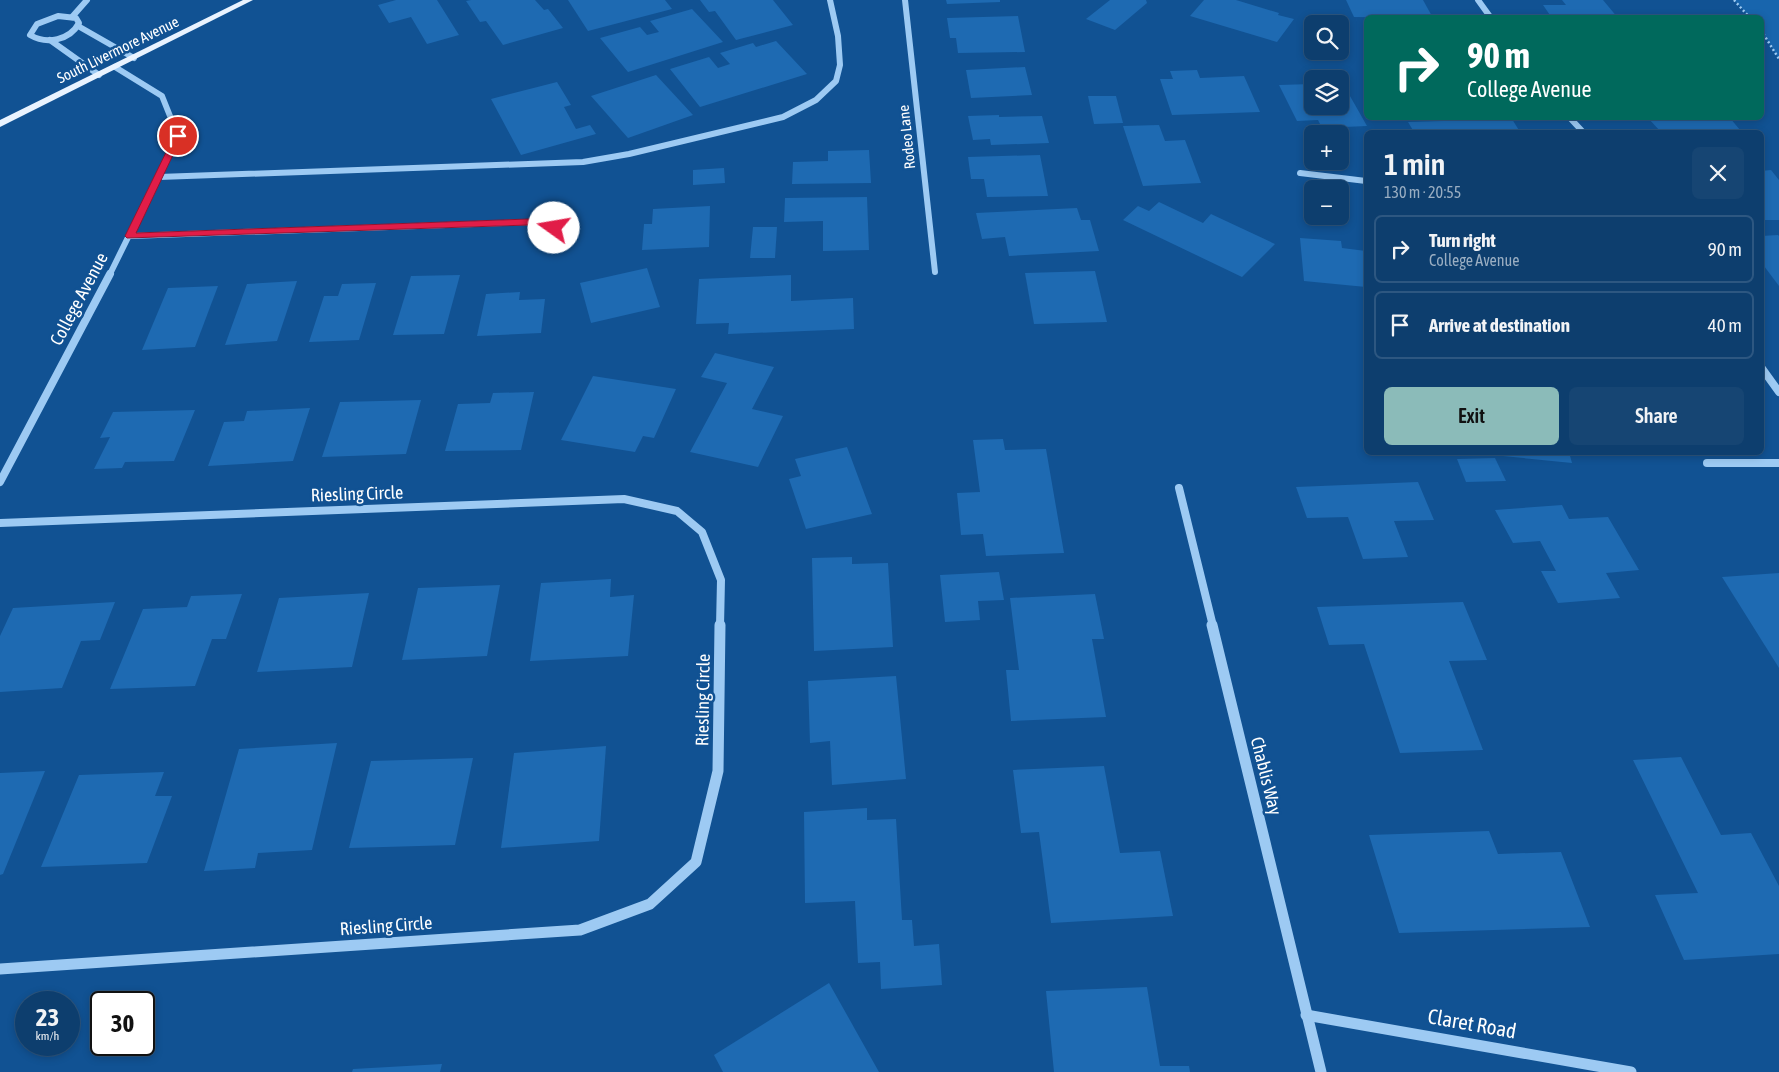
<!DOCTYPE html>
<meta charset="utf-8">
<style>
:root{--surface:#0d3e6e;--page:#164573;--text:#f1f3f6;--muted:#9aaec2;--line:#2d5781;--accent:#8bbbb9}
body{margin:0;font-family:"Asap Condensed",sans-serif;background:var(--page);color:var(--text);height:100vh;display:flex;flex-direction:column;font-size:19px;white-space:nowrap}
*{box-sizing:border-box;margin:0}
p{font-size:16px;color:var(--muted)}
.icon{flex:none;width:28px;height:28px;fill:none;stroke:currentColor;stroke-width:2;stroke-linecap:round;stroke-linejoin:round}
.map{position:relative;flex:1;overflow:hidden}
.side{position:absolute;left:1364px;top:130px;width:400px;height:325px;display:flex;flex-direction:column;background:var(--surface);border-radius:8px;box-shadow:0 2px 8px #0003,0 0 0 1px var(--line)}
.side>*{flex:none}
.banner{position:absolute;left:1364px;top:15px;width:400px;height:105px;border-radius:8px;box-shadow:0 2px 8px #0003,0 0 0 1px var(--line);background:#00695c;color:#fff;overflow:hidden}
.buttons{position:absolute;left:1304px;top:15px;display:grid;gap:10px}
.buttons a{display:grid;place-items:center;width:45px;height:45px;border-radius:8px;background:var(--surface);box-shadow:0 2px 8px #0003,0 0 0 1px var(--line);font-size:25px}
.speed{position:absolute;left:15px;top:991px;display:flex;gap:10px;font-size:25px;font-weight:700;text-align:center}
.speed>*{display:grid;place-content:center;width:65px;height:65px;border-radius:50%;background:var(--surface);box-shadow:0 2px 8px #0003,0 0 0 1px var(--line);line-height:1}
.speed small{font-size:12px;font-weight:400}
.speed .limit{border:2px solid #111;border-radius:8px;background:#fff;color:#111}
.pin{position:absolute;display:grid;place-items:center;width:42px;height:42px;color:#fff;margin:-21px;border:2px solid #fff;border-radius:50%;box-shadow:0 1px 5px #0007}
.me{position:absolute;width:55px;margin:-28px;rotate:283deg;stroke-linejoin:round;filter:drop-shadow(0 0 4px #0008)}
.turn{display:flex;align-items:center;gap:18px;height:105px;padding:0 20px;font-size:22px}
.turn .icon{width:65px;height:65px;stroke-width:2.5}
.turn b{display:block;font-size:35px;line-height:42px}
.round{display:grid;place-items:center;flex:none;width:52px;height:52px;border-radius:8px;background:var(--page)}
.summary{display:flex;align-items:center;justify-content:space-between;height:85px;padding:0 20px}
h1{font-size:30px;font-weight:600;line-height:38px}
.button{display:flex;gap:10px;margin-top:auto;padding:10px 20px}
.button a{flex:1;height:58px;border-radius:8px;background:var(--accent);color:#111;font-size:20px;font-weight:600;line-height:58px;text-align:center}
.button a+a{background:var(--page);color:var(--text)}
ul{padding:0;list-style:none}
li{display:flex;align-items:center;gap:15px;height:68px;margin:0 10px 8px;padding:0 10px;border:2px solid var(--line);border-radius:8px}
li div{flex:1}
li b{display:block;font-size:19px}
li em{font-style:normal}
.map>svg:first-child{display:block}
</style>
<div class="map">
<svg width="1779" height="1072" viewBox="0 0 1779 1072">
<rect width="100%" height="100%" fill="#115293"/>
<polygon fill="#1865ad" points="1734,0 1779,0 1779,59 1761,30 1761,18 1750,17"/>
<g fill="#1e6ab2">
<polygon points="396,0 437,0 459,35 427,44 411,17 389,23 378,5"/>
<polygon points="471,0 535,0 544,10 548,9 563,28 503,45 486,21 480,22 466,1"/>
<polygon points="568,0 665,0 672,9 588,31"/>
<polygon points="700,0 773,0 793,25 736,40 715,11 709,12"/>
<polygon points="946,0 1000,0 1000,2 947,4"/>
<polygon points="1110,0 1146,0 1147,3 1115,30 1086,19"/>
<polygon points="1204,0 1236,0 1279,13 1278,15 1294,19 1277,42 1190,16"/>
<polygon points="1346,0 1423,0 1433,18 1354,17"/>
<polygon points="1562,0 1603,0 1618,18 1552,18 1543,5 1566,5"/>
<polygon points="692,9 723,42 628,72 600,38 640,27 647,35 659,32 650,21"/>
<polygon points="1018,16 1025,52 958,53 956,38 950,38 947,18"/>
<polygon points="776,41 807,74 700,107 670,69 709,57 718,68 730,64 720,53 753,43 756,47"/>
<polygon points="1025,67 1032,95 971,98 966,70"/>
<polygon points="1197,70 1200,78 1244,76 1260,112 1172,115 1160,79 1173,79 1170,71"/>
<polygon points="656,75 693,115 628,138 591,96"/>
<polygon points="557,82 571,105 564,107 576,129 590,125 596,134 521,155 491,99"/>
<polygon points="1312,84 1312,106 1340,106 1340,89 1346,89 1367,126 1322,128 1318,120 1297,121 1279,85"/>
<polygon points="1088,96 1116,96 1123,123 1094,124"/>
<polygon points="999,115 999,117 1042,116 1049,143 991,145 990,139 973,140 968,116"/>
<polygon points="1648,118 1730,118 1740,130 1726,130 1728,132 1661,132"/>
<polygon points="1512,119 1520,132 1414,132 1408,122"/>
<polygon points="1159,125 1165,141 1185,140 1201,183 1143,186 1123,126"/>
<polygon points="869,150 871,183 792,184 793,162 828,161 828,151"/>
<polygon points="1040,155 1048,196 987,197 984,179 971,179 968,157"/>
<polygon points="724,168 725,183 693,185 693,170"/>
<polygon points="1771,170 1779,180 1779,220 1761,220 1761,171"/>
<polygon points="867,197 869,250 823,251 823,221 784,222 785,198"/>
<polygon points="1159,202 1203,223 1211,214 1275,244 1242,277 1123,220 1138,206 1149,211"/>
<polygon points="710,206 709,247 642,250 644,224 652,224 653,209"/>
<polygon points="1077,208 1081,220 1090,220 1099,251 1009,256 1005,237 982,239 976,213"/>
<polygon points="753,227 777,227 775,258 750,258"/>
<polygon points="1778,235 1779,236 1779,286 1761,262 1761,236"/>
<polygon points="1300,238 1341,241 1342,248 1366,251 1366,287 1304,281"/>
<polygon points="647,268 660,307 591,323 580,283"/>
<polygon points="1095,271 1107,322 1034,324 1025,273"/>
<polygon points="460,275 444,334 393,335 411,276"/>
<polygon points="791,275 791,301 853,298 854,329 728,334 729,323 696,324 699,279"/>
<polygon points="297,281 277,341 225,345 247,284"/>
<polygon points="376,283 359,340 309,342 324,296 338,296 342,284"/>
<polygon points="218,286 195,347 142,350 168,288"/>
<polygon points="520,292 519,300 545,299 541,333 477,336 486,294"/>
<polygon points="715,353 774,367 752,409 783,416 758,467 690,452 727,383 701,377"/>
<polygon points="593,376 676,389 654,438 643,436 635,452 561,440"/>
<polygon points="534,392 521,450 445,451 458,404 490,403 493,393"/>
<polygon points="421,400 406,454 322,457 340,402"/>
<polygon points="310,408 293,461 208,466 224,422 244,421 247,411"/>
<polygon points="195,410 174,461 125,462 122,468 94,469 110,437 100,438 113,412"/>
<polygon points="1003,439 1005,450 1046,449 1064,553 986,556 983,534 961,535 957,493 980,492 973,440"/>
<polygon points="847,447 872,514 806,529 789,479 801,476 795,459"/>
<polygon points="1492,452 1569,452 1572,463 1493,455"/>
<polygon points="1495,458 1506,481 1466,482 1457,459"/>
<polygon points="1418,482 1434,520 1394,521 1408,557 1363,559 1348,517 1307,518 1296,487"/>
<polygon points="1562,505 1569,519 1608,517 1639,570 1606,573 1620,598 1558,603 1541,571 1556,571 1540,541 1513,543 1495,510"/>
<polygon points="852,557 852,564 888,563 893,647 814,651 812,558"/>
<polygon points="999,572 1004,600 978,601 980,620 945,622 940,575"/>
<polygon points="1779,573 1779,668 1722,577"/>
<polygon points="611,579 610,597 634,595 628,656 530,661 541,583"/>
<polygon points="500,585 487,656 402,660 418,588"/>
<polygon points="369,593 352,667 257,672 279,598"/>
<polygon points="242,594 226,639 212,639 195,686 110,689 143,609 187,607 191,596"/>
<polygon points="1095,594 1104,639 1092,639 1106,717 1011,721 1006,670 1019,670 1010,598"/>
<polygon points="115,602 100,640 81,641 62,688 0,692 0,636 13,608"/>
<polygon points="1463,602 1487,660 1449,661 1483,750 1400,753 1364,644 1329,645 1317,607"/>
<polygon points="896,676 906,779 832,785 830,741 810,743 808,681"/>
<polygon points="337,743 312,850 258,853 255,868 204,871 239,749"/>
<polygon points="606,746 599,841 501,848 514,753"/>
<polygon points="1681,757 1721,835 1751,833 1779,886 1779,954 1684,960 1655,895 1698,893 1633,760"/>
<polygon points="473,758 455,845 349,848 371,761"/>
<polygon points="1104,766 1120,853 1160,851 1173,916 1051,923 1039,832 1021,833 1013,770"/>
<polygon points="45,771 3,874 0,875 0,773"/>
<polygon points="164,772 155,796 172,796 147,863 41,867 79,775"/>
<polygon points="867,808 867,820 896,819 902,920 912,920 914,946 939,944 942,985 881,989 880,962 858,963 855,901 805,903 804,812"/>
<polygon points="1489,831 1498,854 1561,852 1590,927 1399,933 1369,835"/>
<polygon points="829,983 879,1072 723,1072 714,1055"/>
<polygon points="1147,987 1160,1066 1189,1066 1190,1072 1054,1072 1046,991"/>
<polygon points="442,1064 440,1072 352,1072 353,1069"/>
</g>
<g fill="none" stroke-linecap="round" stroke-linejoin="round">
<g stroke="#9dcaf3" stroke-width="2.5" stroke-dasharray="2 2.5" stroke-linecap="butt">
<polyline points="1734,0 1750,18"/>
<polyline points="1761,30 1779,59"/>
</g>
<g stroke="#9dcaf3" stroke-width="6">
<polyline points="905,0 935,272"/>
<polyline points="1478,0 1491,18"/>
<path d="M58,16L76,18L79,23C70,40 47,45 30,35L37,24Z"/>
<polyline points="72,17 87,0"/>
<polyline points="78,26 134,58"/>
<polyline points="50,40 99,75"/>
<polyline points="1570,118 1583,132"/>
<polyline points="1300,173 1366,181"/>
<polyline points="159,177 583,162 629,154 783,117 816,100 836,81 840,65 838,36 830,0"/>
<polyline points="130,236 529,222 555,228"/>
<polyline points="109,276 178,136 162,96 115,67"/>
</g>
<g stroke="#9dcaf3" stroke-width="8">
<polyline points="1761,367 1779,392"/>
<polyline points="1707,463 1779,463"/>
<polyline points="0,482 110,274"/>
<polyline points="1179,488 1213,626"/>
<polyline points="0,523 624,499 677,511 702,532 721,580 720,626"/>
</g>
<g stroke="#9dcaf3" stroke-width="11">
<polyline points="1212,625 1321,1072"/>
<polyline points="0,969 580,930 650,904 696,862 718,771 720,625"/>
<polyline points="1306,1015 1631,1072"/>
</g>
<polygon fill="#e9f3ff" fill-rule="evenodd" points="243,0 253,0 0,127 0,120"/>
</g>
<polygon fill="#e11d48" stroke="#92132f" points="175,134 182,136 136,233 529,219 559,228 554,230 529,225 127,238 125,236"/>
<g text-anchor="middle" stroke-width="5" stroke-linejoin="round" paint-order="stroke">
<g font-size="15" fill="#fff" stroke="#115293">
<text transform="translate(118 50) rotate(-26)" y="5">South Livermore Avenue</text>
<text transform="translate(907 137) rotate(-96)" y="5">Rodeo Lane</text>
</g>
<g font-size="18" fill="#fff" stroke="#115293">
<text transform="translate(79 299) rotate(-62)" y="6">College Avenue</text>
<text transform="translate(357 494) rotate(-2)" y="6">Riesling Circle</text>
<text transform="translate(703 700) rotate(-89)" y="6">Riesling Circle</text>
<text transform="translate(1266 776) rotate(76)" y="6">Chablis Way</text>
<text transform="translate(386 926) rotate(-4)" y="6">Riesling Circle</text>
</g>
<g font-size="21" fill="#fff" stroke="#115293">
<text transform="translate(1472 1024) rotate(10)" y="7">Claret Road</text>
</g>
</g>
</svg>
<div class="buttons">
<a><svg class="icon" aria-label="search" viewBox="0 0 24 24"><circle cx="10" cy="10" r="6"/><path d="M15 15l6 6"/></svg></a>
<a><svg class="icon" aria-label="layers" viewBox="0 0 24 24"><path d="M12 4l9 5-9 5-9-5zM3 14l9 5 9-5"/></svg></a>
<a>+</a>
<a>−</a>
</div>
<div class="speed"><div>23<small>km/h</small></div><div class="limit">30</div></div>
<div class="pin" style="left:178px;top:136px;background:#d93025"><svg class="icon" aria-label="arrive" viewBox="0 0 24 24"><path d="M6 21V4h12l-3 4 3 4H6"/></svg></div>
<svg class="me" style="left:554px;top:228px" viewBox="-20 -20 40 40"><circle r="19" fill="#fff"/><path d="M0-13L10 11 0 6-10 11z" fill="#e11d48"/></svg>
<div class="banner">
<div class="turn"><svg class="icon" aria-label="right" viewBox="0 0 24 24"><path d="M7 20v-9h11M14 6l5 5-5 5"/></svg><div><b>90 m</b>College Avenue</div></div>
</div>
<section class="side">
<div class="summary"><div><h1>1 min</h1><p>130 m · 20:55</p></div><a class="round"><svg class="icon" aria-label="close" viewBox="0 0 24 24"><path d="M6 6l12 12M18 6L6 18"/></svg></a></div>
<ul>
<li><svg class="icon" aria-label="right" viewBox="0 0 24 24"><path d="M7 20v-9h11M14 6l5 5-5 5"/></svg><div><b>Turn right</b><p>College Avenue</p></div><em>90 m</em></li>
<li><svg class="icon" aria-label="arrive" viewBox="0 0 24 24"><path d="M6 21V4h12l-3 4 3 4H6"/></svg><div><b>Arrive at destination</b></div><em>40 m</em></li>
</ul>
<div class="button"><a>Exit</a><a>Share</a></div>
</section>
</div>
